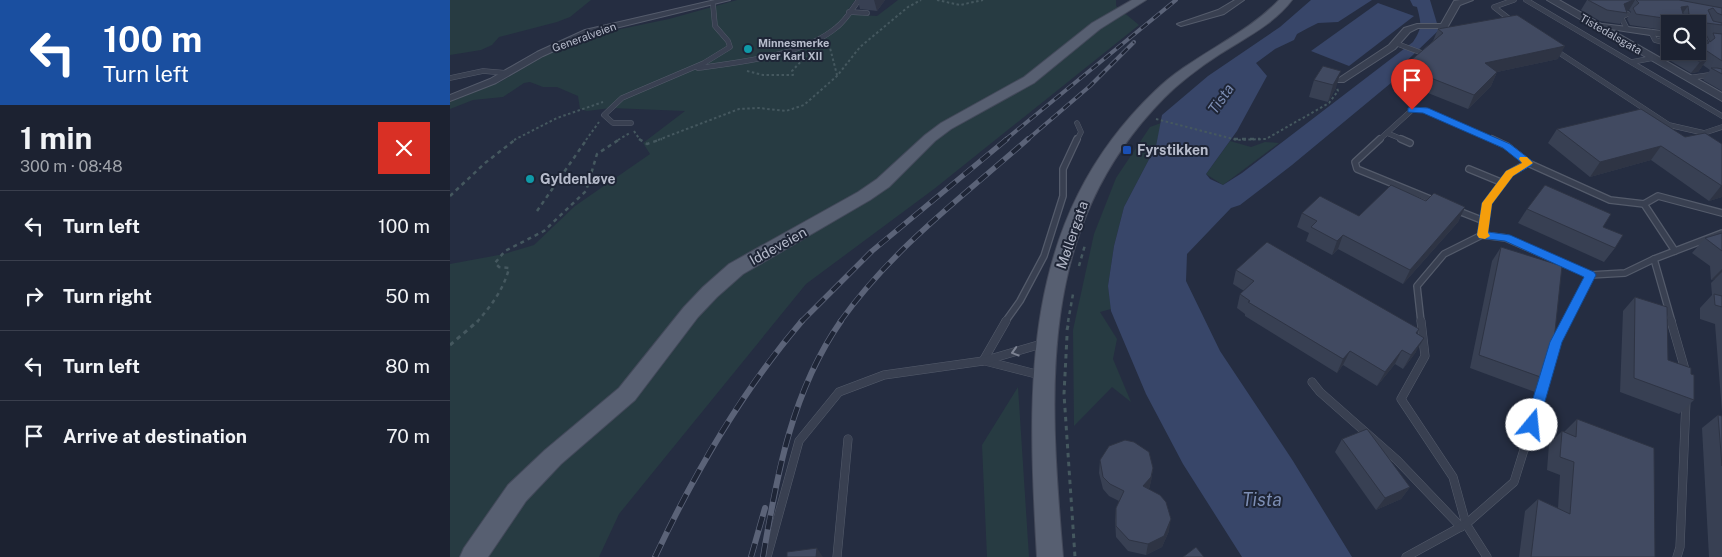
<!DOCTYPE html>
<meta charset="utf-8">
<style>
:root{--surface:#1c2231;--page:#292f3d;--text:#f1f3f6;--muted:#a0a4ab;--line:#3a3f4d}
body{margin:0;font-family:"Public Sans",sans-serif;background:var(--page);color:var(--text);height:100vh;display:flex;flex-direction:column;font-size:19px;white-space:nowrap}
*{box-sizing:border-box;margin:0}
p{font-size:16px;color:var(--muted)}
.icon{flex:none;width:28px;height:28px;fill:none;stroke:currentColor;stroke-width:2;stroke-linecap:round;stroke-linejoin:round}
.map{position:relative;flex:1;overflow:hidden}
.drawer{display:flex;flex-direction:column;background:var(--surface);width:450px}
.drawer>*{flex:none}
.hud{background:#1a4fa0;color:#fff;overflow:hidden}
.fabs{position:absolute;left:1211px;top:15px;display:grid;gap:10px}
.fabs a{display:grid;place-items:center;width:45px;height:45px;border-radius:0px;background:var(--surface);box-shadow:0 2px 8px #0003,0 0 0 1px var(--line);font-size:25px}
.pin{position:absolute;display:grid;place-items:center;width:42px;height:42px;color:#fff;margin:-51px -21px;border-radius:50% 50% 50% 0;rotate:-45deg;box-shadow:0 0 5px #0007}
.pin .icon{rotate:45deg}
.me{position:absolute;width:55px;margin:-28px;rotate:17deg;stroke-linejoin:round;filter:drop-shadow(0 0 4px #0008)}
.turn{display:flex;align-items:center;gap:18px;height:105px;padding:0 20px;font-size:22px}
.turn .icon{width:65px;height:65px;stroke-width:2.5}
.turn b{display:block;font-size:35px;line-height:42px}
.round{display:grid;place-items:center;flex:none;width:52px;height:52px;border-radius:0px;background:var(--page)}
.head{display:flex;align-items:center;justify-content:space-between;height:85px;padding:0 20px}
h1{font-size:30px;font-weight:700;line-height:38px}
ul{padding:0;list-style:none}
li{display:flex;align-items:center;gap:15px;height:70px;padding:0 20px;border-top:1px solid var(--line)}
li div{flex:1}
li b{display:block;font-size:19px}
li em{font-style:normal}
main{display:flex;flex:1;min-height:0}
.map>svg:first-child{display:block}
</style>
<main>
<section class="drawer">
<div class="hud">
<div class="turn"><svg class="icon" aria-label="left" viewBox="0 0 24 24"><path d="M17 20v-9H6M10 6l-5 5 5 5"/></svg><div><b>100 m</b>Turn left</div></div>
</div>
<div class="head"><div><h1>1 min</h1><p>300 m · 08:48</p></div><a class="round" style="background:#d93025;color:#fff"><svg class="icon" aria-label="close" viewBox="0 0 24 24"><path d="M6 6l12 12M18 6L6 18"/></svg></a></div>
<ul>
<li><svg class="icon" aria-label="left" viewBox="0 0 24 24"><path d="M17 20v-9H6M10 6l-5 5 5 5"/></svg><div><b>Turn left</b></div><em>100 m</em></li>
<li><svg class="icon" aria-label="right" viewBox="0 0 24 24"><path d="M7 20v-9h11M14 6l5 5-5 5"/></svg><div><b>Turn right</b></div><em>50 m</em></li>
<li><svg class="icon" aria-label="left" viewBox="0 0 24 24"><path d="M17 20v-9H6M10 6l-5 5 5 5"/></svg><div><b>Turn left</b></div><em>80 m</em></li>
<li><svg class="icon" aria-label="arrive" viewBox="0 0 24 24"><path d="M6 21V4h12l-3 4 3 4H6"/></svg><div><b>Arrive at destination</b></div><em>70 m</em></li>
</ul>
</section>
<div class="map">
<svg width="1272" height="557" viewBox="0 0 1272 557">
<rect width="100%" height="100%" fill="#252d41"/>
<g fill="#273b42">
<polygon points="0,0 141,0 120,17 107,22 49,37 42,45 31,50 0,55"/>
<polygon points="287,0 405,0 395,14 427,16 448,0 666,0 666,6 689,25 484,189 356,284 169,514 149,557 0,557 0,264 54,254 84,245 125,206 200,154 193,143 235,111 161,108 137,111 130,109 128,96 107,87 93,87 80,82 74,83 53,97 23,100 0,109 0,102 50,82 101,52 137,36 219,19"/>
<polygon points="711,123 706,146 674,207 664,246 658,286 661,309 650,312 667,339 663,359 681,402 662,387 624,426 623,330 644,234 666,178 700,127"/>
<polygon points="780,141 801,147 815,142 829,143 773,185 756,174"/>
<polygon points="568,387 579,557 537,557 532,445"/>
</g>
<g fill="#384669">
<path d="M861,0H922L888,22L868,23L858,28L847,34L844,40L825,49L806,63L817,76L787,131L756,174L760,179L773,185L792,173L963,42C973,27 971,23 967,7L963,6L960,0H980L989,30L942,75L947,78L842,165L790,205L781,208L737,254L736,281L770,351L843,461L902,557H792L733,464L696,394L661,311L658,286L664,246L674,207L706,146L712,115L758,76L830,27Z"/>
<polygon points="928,3 964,16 899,66 861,51"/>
</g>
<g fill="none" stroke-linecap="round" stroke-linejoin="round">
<defs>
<g id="service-far2">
<polyline points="1076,0 1272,116"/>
<polyline points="399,12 417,13"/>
<polyline points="1062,21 1044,7 1064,0"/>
<polyline points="1177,29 1171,17 1178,14"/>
<polyline points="1201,32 1205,40 1220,44"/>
<polyline points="945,43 972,53"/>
<polyline points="1105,50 1219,125 1254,133 1272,127"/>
<polyline points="1182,62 1203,58"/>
<path d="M248,68C291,62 353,56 387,27C396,20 402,9 409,0"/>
<polyline points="0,78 33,71 57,73"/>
<polyline points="1238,78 1259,75 1263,77"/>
<polyline points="181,123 163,123 154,115 172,98 254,63 280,47 278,41 265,26 263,4"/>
<polyline points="937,133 954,140"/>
<polyline points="627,140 631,132 627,123"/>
<polyline points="929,140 962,110 975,110 1044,140"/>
</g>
<g id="service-far1">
<polyline points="930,139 905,162 907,169 985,201"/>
<polyline points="951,139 960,143"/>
<polyline points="1042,139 1057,146 1078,163"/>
<polyline points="1019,169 1053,183"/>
<polyline points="1006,210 1034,221"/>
<polyline points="1032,235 1037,203 1060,173 1078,163 1160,200 1194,204"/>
<polyline points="1225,251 1194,204 1208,196 1272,213"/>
<polyline points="1204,259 1222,322"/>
<polyline points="555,322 570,301 594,256 613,196 613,169 627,139"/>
<polyline points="971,322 967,286 994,254 1032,235 1056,238 1140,275 1175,273 1204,259 1272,233"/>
<polyline points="1116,322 1140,275"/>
</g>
<g id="service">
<polyline points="971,321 975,356 951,399 1003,477 1016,524 1037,557"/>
<polyline points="1221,321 1236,373"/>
<polyline points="533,361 556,321"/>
<polyline points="535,361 590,375"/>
<polyline points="1100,362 1106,342 1117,321"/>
<polyline points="862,382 870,392 947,460 1011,527"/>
<polyline points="317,557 349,441 389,392 434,375 533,361 595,343"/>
<polyline points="387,557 398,439"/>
<polyline points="956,557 1016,524 1064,482 1098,372"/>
<polyline points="1227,557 1230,547 1236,400"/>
</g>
<g id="minor">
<polygon points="265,0 280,0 141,34 93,56 46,83 0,101 0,95 40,79 87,52 135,30"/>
<polygon points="785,0 794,0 774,14 731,26 727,24 768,10"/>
<polygon points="1010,0 1023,0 1010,5 997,28 968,28 960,32 945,49 894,82 888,82 886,80 939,45 954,28 967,24 991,24 1004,1"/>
<polygon points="1144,23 1220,32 1220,38 1147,27 1143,25"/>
</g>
<polygon id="tertiary" points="1097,0 1109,0 1272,93 1272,101"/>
<g id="primary">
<polygon points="682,0 696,0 650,29 584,83 501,129 485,141 439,187 420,200 293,274 267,297 248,317 185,400 111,464 76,501 38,557 10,557 14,548 58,485 95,450 169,388 234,307 253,287 279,264 408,192 427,179 475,135 491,123 574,77 642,23"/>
<path d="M829,0H842C824,24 795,38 770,54C750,67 730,82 714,98C586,228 599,391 613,557H587C577,386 570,220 705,91C742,55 794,37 829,0Z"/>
</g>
</defs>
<use href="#service-far2" stroke="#545b6b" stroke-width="5.5"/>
<use href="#service-far1" stroke="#545b6b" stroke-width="8"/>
<use href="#service" stroke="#545b6b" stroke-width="9"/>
<use href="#minor" stroke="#545b6b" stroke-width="2"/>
<use href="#tertiary" stroke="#545b6b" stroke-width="2"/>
<use href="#primary" stroke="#43495a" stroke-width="2"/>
<g stroke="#45585f" stroke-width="2" stroke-dasharray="2.5 2.5" stroke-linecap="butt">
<polyline points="487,0 510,5 533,0"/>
<polyline points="379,44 387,75"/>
<polyline points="297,71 313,75 343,75 342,71 356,56"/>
<polyline points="706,119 787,140 816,139 879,103 888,91 887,88"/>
<polyline points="184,131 190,140"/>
<polyline points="64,140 107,118 153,102"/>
<polyline points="136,140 149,122"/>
<polyline points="168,140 180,133"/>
<polyline points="208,140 289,109 309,108 336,111 354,105 387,76 410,47 458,7 471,0"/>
</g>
<g stroke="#45585f" stroke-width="2.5" stroke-dasharray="4 4" stroke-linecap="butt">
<polyline points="189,139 197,144 212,139"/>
<polyline points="784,139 810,139"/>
<polyline points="0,196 35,163 66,139"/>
<polyline points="87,211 137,139"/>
<polyline points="629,266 635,245"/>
<path d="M27,322C41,306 54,289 59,268L49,267L45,263L55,251L94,231L136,191L147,154L170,139"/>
<polyline points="618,322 623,294"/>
</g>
<g stroke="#45585f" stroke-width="3" stroke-dasharray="4.5 4.5" stroke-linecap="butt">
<polyline points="617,330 619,321"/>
<polyline points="617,336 614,394 625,557"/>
<polyline points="0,345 28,321"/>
</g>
<use href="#service-far2" stroke="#394051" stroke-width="4.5"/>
<use href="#service-far1" stroke="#394051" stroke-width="5.5"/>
<use href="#service" stroke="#394051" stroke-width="8"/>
<use href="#minor" fill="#394051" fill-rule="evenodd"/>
<use href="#tertiary" fill="#394051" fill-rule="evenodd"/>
<use href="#primary" fill="#575f71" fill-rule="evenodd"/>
<defs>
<g id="rail-far2">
<polyline points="555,140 726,0"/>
<polyline points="577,140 640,86 684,42"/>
</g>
<g id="rail-far1">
<polyline points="351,322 422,251 557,139"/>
<path d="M390,322C441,250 512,197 578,139"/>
</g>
<g id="rail">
<path d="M205,557C245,472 291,392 352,321"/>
<polyline points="301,557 315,508"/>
<path d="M313,557C327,474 342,391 391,321"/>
</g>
</defs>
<use href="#rail-far2" stroke="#5b6378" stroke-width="4"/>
<use href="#rail-far1" stroke="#5b6378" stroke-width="5.5"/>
<use href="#rail" stroke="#5b6378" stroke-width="6"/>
<use href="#rail-far2" stroke="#1e2536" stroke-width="2.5" stroke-dasharray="8" stroke-linecap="butt"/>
<use href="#rail-far1" stroke="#1e2536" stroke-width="4" stroke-dasharray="11" stroke-linecap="butt"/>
<use href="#rail" stroke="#1e2536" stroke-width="4.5" stroke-dasharray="14" stroke-linecap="butt"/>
</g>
<g fill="#384053">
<polygon points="408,0 435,0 427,11 410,9"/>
<polygon points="1137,0 1272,0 1272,91 1253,80 1260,70 1253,65 1248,72 1241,73 1219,60 1225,51 1248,51 1248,24 1220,24 1220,31 1180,25 1177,19 1181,12 1179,10 1176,11 1177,13 1170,24 1150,21 1131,10"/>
<polygon points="988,29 1108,59 1047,72 1041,86 1018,109 948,81 953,67 983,41"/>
<polygon points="873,66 886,88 878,102 859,97 864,80"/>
<polygon points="1107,129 1235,137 1272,144 1272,197 1259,201 1201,160 1140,177 1098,143"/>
<polygon points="976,201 1015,207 1008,222 953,284 888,249 882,255 856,241 859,233 847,227 852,213 909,216"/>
<polygon points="1077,209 1153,227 1165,248 1154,262 1068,223"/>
<polygon points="1272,233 1272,412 1265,324 1250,319 1250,308 1262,295 1261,283 1265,279 1261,280 1260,266 1242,253 1255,238"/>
<polygon points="1051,247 1096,379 1085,392 1020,368 1042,261"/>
<polygon points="786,270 967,333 966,352 953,369 945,364 927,386 893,365 887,373 795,316 795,314 787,308 790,294 794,291 783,284"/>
<polygon points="1185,297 1218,360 1244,400 1229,414 1170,392 1173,311"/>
<polygon points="1268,415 1272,416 1272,557 1259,557 1252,428"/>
<polygon points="1127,419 1205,557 1069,557 1075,511 1088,499 1108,508 1110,475 1097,470 1099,444 1112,431 1114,432"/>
<polygon points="892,439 960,487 951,499 926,510 885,452"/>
<polygon points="650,460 703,468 701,481 699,489 719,531 712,547 696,555 678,551 666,537 665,520 666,508 669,501 659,496 653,489 649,473"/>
</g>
<g fill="#2e3444">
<polygon points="424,0 435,0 427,11"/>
<polygon points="1183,0 1185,0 1179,10 1173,12 1174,4"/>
<polygon points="1238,6 1230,17 1231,7"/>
<polygon points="1115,46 1108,59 1047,72 1041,86 1018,109 1024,95 1035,63"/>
<polygon points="1256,61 1248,72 1241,73 1250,62"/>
<polygon points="891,71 886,88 878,102 883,85"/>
<polygon points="1211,146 1201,160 1140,177 1150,162"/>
<polygon points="1271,186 1272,186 1272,197 1259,201"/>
<polygon points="1015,207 1008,222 953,284 960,270"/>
<polygon points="893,235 888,249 882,255 887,241"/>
<polygon points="1272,269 1272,272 1265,279 1261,280"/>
<polygon points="974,338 966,352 953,369 961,355"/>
<polygon points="952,350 945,364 927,386 935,372"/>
<polygon points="900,351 893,365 887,373 893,359"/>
<polygon points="703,468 701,481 699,489 693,486"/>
<polygon points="960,487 951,499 926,510 935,498"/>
<polygon points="721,519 719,531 712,547 696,555 698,544"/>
<polygon points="367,548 373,557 366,557"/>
</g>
<g fill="#414a61" stroke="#2e3444" fill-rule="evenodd">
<polygon points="1138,0 1183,0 1174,4 1177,13 1157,10"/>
<path d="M1186,0H1229L1272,8V15L1267,13L1263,8L1258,10L1263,21L1272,23V25L1256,23L1252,27L1260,42L1265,38L1263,33L1272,34V61L1257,51H1254L1251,54L1256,61L1250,62L1231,51H1248V45L1259,43L1247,23L1186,14L1183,8L1189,3ZM1238,6L1239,14L1234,17L1231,7Z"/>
<polygon points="1067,15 1115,46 1035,63 1047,72 1024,95 953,67 993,33 988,29"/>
<polygon points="873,66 891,71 883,85 864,80"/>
<polygon points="1261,68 1267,68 1272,69 1272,74"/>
<polygon points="1191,109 1235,137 1255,133 1272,144 1272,186 1211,146 1150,162 1107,129"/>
<polygon points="941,185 976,201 984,193 1015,207 960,270 893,235 887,241 861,227 867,221 852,213 870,196 909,216"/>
<polygon points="1095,185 1161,214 1153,227 1173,235 1165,248 1077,209"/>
<polygon points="1272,233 1272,251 1255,238"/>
<polygon points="817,242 969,329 966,333 974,338 961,355 952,350 935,372 900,351 893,359 798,302 800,301 790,294 804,281 786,270"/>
<polygon points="1051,247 1112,266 1102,359 1096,379 1029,355"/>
<polygon points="1264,294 1272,296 1272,307 1265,305"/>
<polygon points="1185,297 1217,307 1218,360 1241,368 1241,374 1244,375 1244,400 1184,378"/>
<polygon points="1268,415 1272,416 1272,466"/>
<polygon points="1127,419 1204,448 1205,557 1081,557 1088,499 1120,514 1124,462 1110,457 1112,431 1126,437"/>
<polygon points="917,429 960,487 935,498 892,439"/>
<polygon points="675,440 684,442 699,452 703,468 701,477 693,486 710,495 716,502 721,519 714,536 698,544 679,540 666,526 666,508 674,491 660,484 653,477 650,460 659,446"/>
<polygon points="746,547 754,557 733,557"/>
<polygon points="367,548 366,557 337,557 337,552"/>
</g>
<defs><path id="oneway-chevron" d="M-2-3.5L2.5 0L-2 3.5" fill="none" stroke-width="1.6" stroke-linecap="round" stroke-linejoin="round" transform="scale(1.25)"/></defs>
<use stroke="#7e8494" href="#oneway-chevron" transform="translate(565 352) rotate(164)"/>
<polygon fill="#1a73e8" stroke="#114b97" points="962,107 978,108 1060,144 1082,161 1082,165 1063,176 1042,204 1038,232 1060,235 1144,272 1146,275 1112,342 1087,429 1077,429 1075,425 1100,342 1134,277 1055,241 1029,238 1027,235 1032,203 1056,171 1072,163 1053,148 973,113 958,112 958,108"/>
<polygon fill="#f59e0b" points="1070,157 1077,157 1083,163 1063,176 1042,204 1038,233 1040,236 1035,239 1029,238 1027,235 1032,203 1056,171 1072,163 1069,159"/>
<g fill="#0f9aa8" stroke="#1e2536" stroke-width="2">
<circle cx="298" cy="49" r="5"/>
<circle cx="80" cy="179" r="5"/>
</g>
<rect fill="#1a4fb4" stroke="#1e2536" stroke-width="2" x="672" y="145" width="10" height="10" rx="2.5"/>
<g text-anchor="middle" stroke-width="4" stroke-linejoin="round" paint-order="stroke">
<g font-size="11" fill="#b6bbcb" stroke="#1e2536">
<text transform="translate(1161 34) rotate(30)" y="4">Tistedalsgata</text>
<text transform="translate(134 37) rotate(-20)" y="4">Generalveien</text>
</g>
<g font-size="11" font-weight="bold" fill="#b6bbcb" stroke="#1e2536" text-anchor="start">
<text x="308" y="47">Minnesmerke<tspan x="308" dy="13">over Karl XII</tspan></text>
</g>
<g font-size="14" font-weight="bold" fill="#b6bbcb" stroke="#1e2536" text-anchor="start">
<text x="687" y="155">Fyrstikken</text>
<text x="90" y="184">Gyldenløve</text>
</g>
<g font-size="14" fill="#b6bbcb" stroke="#1e2536">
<text transform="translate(622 235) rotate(-71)" y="5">Møllergata</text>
<text transform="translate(328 246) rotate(-29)" y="5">Iddeveien</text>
</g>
<g font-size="15" font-style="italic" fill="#7c8db3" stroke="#1e2536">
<text transform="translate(771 99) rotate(-55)" y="5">Tista</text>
</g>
<g font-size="18" font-style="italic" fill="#7c8db3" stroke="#1e2536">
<text x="812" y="506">Tista</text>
</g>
</g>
</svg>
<div class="fabs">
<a><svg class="icon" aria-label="search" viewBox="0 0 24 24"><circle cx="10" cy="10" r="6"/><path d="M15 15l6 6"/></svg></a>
</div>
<div class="pin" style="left:962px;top:110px;background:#d93025"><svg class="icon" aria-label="arrive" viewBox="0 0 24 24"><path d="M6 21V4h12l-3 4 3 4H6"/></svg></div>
<svg class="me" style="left:1082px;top:425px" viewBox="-20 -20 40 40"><circle r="19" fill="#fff"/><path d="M0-13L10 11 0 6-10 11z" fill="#1a73e8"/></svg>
</div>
</main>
